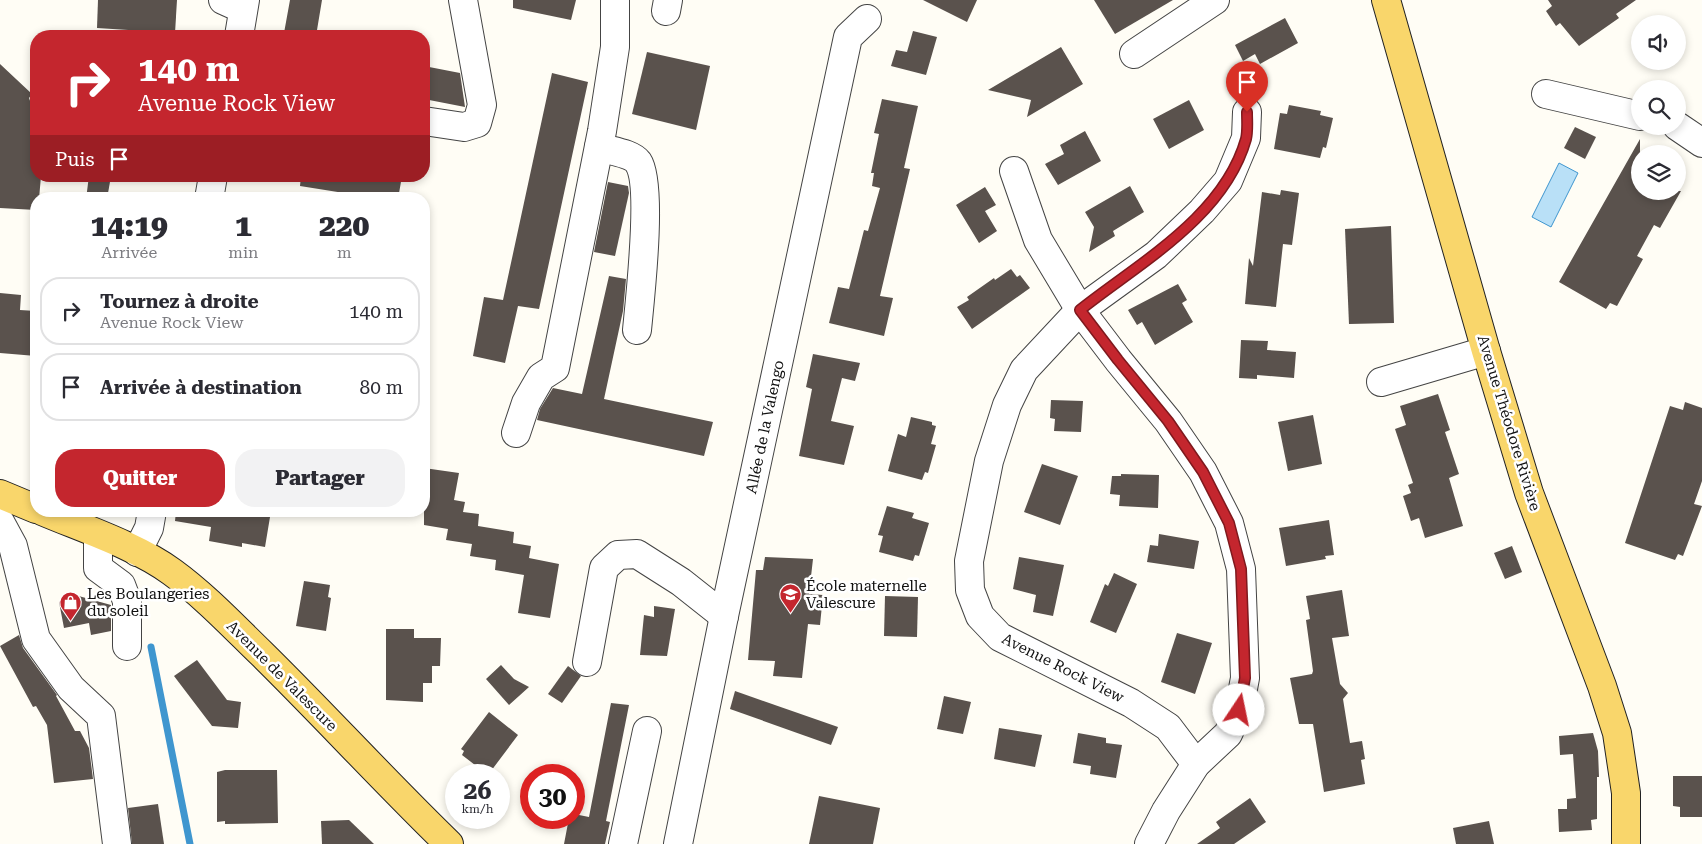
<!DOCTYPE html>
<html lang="fr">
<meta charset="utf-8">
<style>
:root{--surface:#fff;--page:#f2f2f3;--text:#2b2b33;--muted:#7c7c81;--line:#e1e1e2;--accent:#c4262e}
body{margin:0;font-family:"Roboto Serif",serif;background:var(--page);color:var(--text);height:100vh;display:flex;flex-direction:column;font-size:19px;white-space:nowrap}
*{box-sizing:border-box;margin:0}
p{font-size:16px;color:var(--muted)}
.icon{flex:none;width:28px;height:28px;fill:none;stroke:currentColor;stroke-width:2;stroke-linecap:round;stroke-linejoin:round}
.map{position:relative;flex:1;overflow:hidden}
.details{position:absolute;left:30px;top:192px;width:400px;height:325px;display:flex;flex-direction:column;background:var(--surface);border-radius:20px;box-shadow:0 2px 8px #0003}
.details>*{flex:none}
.top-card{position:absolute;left:30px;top:30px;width:400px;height:152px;border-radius:20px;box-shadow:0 2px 8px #0003;background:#c4262e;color:#fff;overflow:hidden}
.tools{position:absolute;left:1631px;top:15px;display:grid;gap:10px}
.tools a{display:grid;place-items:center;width:55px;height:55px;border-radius:50%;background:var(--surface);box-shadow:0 2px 8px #0003;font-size:25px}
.speed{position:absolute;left:445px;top:764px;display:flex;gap:10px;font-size:25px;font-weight:700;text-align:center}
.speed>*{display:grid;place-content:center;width:65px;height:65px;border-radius:50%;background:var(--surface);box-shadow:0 2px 8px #0003;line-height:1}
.speed small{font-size:12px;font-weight:400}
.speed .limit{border:8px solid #d22;background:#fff;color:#111}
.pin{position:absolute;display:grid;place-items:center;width:42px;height:42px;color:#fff;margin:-51px -21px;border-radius:50% 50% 50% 0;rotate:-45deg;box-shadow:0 0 5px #0007}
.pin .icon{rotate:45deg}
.me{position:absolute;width:55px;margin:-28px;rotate:11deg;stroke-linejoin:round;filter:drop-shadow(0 0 4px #0008)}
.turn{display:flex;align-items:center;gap:18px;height:105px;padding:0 25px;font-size:22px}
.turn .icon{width:65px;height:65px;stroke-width:2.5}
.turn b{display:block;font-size:35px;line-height:42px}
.then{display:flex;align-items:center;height:48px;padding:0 25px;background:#0003;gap:10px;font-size:19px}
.eta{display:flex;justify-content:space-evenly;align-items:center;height:85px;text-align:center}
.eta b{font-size:30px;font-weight:800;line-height:35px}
.primary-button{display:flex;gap:10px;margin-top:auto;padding:10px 25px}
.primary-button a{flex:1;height:58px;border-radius:20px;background:var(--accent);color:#fff;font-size:20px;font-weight:800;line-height:58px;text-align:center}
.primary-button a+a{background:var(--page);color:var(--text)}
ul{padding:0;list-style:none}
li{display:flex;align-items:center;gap:15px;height:68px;margin:0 10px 8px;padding:0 15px;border:2px solid var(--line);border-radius:20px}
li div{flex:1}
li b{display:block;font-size:19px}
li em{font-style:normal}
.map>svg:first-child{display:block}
</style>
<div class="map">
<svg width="1702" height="844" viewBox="0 0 1702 844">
<rect width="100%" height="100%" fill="#fffdf5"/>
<polygon fill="#b9e0f7" stroke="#3f96cf" points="1559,163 1578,173 1551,227 1532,217"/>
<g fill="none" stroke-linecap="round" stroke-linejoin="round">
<polyline stroke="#3f96cf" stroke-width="7" points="151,647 190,844"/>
</g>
<g fill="#5a524d">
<polygon points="98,0 177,0 175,33 97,28"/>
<polygon points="290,0 322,0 316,36 291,36 291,34 284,33"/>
<polygon points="513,0 576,0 571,20 513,8"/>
<polygon points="923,0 977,0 967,22"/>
<polygon points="1094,0 1173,0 1115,34"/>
<polygon points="1548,0 1636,0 1616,14 1619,18 1579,46 1560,23 1556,26 1546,11 1552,6"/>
<polygon points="1285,18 1298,43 1260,64 1255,54 1243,61 1235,45"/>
<polygon points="913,31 937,37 926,75 891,66 896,50 907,52"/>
<polygon points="1061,47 1083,84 1027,117 1031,100 988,90"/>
<polygon points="647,52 710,66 696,130 632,114"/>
<polygon points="0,64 32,94 29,98 36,118 36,176 41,176 39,199 36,199 36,210 0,208"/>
<polygon points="424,66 460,73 465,107 424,99"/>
<polygon points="552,73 588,82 539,309 518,306 505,363 473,356 484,297 503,300"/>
<polygon points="882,99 918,106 904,168 910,169 880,296 893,298 884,336 829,323 838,287 849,289 864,230 868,231 880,188 872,186 874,173 871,173 879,134 874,133"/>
<polygon points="1189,100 1204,130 1169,149 1153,119"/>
<polygon points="1289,105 1321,111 1320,115 1333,118 1326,148 1323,147 1320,158 1274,149 1280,113 1287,114"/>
<polygon points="1575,127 1596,137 1585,159 1564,148"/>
<polygon points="1085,131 1101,161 1058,185 1045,164 1064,154 1060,145"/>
<polygon points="1640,139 1640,191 1681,191 1660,228 1654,225 1637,256 1643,259 1617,306 1610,303 1606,309 1559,282"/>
<polygon points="89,176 111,176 107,199 86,199"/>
<polygon points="301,176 402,176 398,199 343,199 344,193 300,186"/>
<polygon points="608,182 628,186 629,193 615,256 594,252"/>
<polygon points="1130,186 1144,212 1113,231 1115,236 1089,252 1094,227 1085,212"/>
<polygon points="985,187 996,205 985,211 997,231 979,243 956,205"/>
<polygon points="1281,190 1299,193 1292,245 1283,244 1276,307 1245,304 1249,258 1253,266 1262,192 1280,195"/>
<polygon points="1391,226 1394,323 1349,324 1345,229"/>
<polygon points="1011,269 1017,277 1020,275 1030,288 972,329 957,307 969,300 967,297 994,278 995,280"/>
<polygon points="609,276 626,279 623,311 604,399 713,422 704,456 537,420 540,409 553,388 582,394"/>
<polygon points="1178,284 1187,300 1182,303 1193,322 1155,345 1142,322 1137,325 1128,310"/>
<polygon points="0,293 21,295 20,310 36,311 36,356 0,353"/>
<polygon points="1241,340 1268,341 1267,350 1296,352 1294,378 1257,375 1257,379 1239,378"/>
<polygon points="813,354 860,363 855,381 842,378 831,421 854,426 844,465 799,456 812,389 806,387"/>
<polygon points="1438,394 1450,430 1445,432 1459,474 1449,478 1463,526 1425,538 1419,518 1411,521 1403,496 1411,493 1408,485 1413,483 1395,429 1406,425 1400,406"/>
<polygon points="1051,400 1083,401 1081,432 1054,431 1055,419 1050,418"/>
<polygon points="1685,402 1702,408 1702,481 1694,504 1702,506 1683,556 1678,554 1675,560 1625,543 1670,406 1683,410"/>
<polygon points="1313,415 1322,464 1288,471 1278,422"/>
<polygon points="911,417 932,422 932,425 936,426 931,444 936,445 928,473 925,472 922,480 888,471 898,434 906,437"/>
<polygon points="1042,464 1078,476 1060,525 1024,512"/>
<polygon points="424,468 459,473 454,500 465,502 463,512 479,514 478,526 514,532 513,543 531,546 529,558 559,564 550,618 518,613 524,575 495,570 496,560 470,556 472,544 446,540 448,529 424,525"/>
<polygon points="1121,474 1159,475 1158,508 1119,506 1120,495 1110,494 1112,476 1121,476"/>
<polygon points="887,506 914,513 912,518 929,523 919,556 915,555 913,561 879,552 883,536 878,535"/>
<polygon points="176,511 271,511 265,547 242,543 242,547 209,541 211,527 175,521"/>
<polygon points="1329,520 1334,555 1325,556 1326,559 1286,566 1279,528"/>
<polygon points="1159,534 1199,541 1194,569 1147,562 1150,545 1158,546"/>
<polygon points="1512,546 1522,572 1505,579 1494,553"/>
<polygon points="765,557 813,559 809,594 823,595 820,625 808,624 802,678 773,676 775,661 748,660 756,570 763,570"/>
<polygon points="1019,557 1064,565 1053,616 1033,612 1036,595 1013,589"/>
<polygon points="1114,573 1137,584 1116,633 1090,622 1105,584 1108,586"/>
<polygon points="304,581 330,585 328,597 331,598 326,631 296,626"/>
<polygon points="1342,590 1349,636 1332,638 1340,684 1348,693 1343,699 1350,743 1362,741 1365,759 1361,760 1365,784 1324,792 1313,724 1299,724 1290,678 1312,674 1313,671 1306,620 1310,619 1306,596"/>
<polygon points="75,595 111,605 111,631 91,635 89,623 64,628 59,602"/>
<polygon points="885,596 918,597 917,637 884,636"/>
<polygon points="654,606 675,609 667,656 640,655 644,615 654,617"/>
<polygon points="386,629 414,629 414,638 441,638 440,666 432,666 432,683 423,683 423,702 386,700"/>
<polygon points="1177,633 1212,643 1195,694 1161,682"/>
<polygon points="19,635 23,648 57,695 56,696 75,731 80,731 89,748 93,779 54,783 47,725 36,706 33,707 0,646"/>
<polygon points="197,660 227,700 241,702 238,728 212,726 174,676"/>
<polygon points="501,665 514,679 529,687 509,705 486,679"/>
<polygon points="568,666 581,676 562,703 548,694"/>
<polygon points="735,691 838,727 831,745 730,709"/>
<polygon points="944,696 971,702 963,734 937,729"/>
<polygon points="611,703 629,705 606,821 610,822 605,844 564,844 569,818 574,818 574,814 589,817"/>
<polygon points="489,712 518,735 488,775 462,755 464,751 461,749"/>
<polygon points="999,728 1042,735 1035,767 994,759"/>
<polygon points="1078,733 1106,738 1106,743 1122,745 1116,778 1090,774 1091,766 1073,763"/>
<polygon points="1593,733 1598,751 1599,777 1597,777 1597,819 1591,820 1592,830 1559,832 1558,809 1567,809 1567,799 1576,798 1573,754 1560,755 1559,736"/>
<polygon points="225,770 277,770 278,823 225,824 225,821 217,822 217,772"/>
<polygon points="1673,776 1702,776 1702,817 1680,817 1680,807 1673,806"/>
<polygon points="819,796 880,808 873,844 809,844"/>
<polygon points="1250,798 1266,822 1234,844 1197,844 1220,828 1216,822"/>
<polygon points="158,804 164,844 132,844 128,808"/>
<polygon points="349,820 374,844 322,844 321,821"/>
<polygon points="1489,821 1494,844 1456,844 1453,828"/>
</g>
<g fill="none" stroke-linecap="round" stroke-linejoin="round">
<defs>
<g id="minor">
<polyline points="223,0 243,9"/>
<polyline points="666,11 668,0"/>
<polyline points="239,36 245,0"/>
<polyline points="1134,54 1215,0"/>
<polyline points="1546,94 1640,116"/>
<polyline points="424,121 464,127 477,123 482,105 463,0"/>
<polyline points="1677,126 1702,143"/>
<path d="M599,147C610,151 631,153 638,162C653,184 640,299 637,330"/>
<polyline points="1014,171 1038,240 1080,310 1118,360 1168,421 1203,472 1229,523 1241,569 1245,678 1239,710 1228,734 1196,764 1166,811 1149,844"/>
<polyline points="209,199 213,176"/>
<polyline points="1381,382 1486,351"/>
<polyline points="516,433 526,403 541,377 555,368 602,131 615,47 615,0"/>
<polyline points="0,522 13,546 36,639 71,688 101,716 117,844"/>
<polyline points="98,535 98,568 121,585 127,601 127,646"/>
<polyline points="137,552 149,528 152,511"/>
<polyline points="587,662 604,568 618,555 637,554 681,582 724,616"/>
<polyline points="1196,764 1168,727 1131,703 1000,637 980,616 970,590 969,561 989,461 1007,405 1024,370 1080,310 1156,255 1202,211 1228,181 1246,138 1247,112"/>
<polyline points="623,844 647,731"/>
<polyline points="678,844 724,616 848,37 867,19"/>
</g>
<g id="major">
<polyline points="1386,0 1486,351 1529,493 1602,686 1617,733 1626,793 1626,844"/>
<polyline points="0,494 36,509"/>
<path d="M42,511C82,528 137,546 172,572C205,596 233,626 262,654C325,716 385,782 449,844"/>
</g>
</defs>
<use href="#minor" stroke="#444" stroke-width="30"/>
<use href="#major" stroke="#222" stroke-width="30"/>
<use href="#minor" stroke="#fff" stroke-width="28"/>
<use href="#major" stroke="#f9d66b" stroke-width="28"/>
</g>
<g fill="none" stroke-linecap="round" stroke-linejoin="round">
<defs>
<path id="route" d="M1239,710L1245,678L1241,569L1229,523L1203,472L1168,421L1118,360L1080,310C1139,263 1224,217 1246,139C1248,131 1247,121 1247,112"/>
</defs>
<use href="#route" stroke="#7f191e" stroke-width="12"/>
<use href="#route" stroke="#c4262e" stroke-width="9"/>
</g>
<defs>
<symbol id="school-pin" viewBox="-11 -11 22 30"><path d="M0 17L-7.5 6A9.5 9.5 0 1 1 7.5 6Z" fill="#c4262e" stroke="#fff"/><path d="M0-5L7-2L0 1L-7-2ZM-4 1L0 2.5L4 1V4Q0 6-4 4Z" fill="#fff"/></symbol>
<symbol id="shop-pin" viewBox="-11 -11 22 30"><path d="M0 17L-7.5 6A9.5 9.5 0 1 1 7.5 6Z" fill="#c4262e" stroke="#fff"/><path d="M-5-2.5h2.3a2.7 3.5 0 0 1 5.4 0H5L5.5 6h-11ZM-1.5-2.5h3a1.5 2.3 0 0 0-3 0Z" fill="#fff"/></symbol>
</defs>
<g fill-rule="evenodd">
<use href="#school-pin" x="778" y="582" width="25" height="34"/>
<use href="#shop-pin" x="58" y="590" width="25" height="34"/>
</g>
<g text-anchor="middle" stroke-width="5" stroke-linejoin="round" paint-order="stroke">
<g font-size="15" fill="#111" stroke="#fff">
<text transform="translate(1509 423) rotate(73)" y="5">Avenue Théodore Rivière</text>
<text transform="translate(765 427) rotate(-78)" y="5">Allée de la Valengo</text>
<text transform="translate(1063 668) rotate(27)" y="5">Avenue Rock View</text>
<text transform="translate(282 676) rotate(45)" y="5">Avenue de Valescure</text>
</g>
<g font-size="15" fill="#111" stroke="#fff" text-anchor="start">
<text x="806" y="591">École maternelle<tspan x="806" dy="17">Valescure</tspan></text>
<text x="87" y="599">Les Boulangeries<tspan x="87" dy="17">du soleil</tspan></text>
</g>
</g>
</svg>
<div class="tools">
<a><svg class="icon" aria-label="sound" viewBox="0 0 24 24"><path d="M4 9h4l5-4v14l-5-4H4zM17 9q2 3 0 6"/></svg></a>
<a><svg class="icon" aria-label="search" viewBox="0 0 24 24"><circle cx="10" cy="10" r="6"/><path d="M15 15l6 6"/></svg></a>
<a><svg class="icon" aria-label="layers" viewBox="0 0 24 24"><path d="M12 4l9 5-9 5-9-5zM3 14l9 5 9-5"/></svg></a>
</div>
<div class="speed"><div>26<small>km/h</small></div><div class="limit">30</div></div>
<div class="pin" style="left:1247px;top:112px;background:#d93025"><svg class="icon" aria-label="arrive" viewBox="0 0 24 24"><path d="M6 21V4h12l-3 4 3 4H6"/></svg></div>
<svg class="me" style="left:1239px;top:710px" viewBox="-20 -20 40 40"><circle r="19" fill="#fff"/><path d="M0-13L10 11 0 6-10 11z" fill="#c4262e"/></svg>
<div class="top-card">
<div class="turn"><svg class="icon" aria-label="right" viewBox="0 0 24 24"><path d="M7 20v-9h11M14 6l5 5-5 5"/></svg><div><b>140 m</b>Avenue Rock View</div></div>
<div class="then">Puis<svg class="icon" aria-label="arrive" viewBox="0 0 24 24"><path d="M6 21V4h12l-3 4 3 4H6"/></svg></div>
</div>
<section class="details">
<div class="eta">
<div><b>14:19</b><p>Arrivée</p></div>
<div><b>1</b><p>min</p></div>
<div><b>220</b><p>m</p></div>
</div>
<ul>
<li><svg class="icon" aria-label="right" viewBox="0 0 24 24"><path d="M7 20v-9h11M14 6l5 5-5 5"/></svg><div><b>Tournez à droite</b><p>Avenue Rock View</p></div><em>140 m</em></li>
<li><svg class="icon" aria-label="arrive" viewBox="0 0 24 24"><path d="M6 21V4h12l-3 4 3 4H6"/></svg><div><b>Arrivée à destination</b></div><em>80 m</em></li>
</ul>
<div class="primary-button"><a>Quitter</a><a>Partager</a></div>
</section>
</div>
